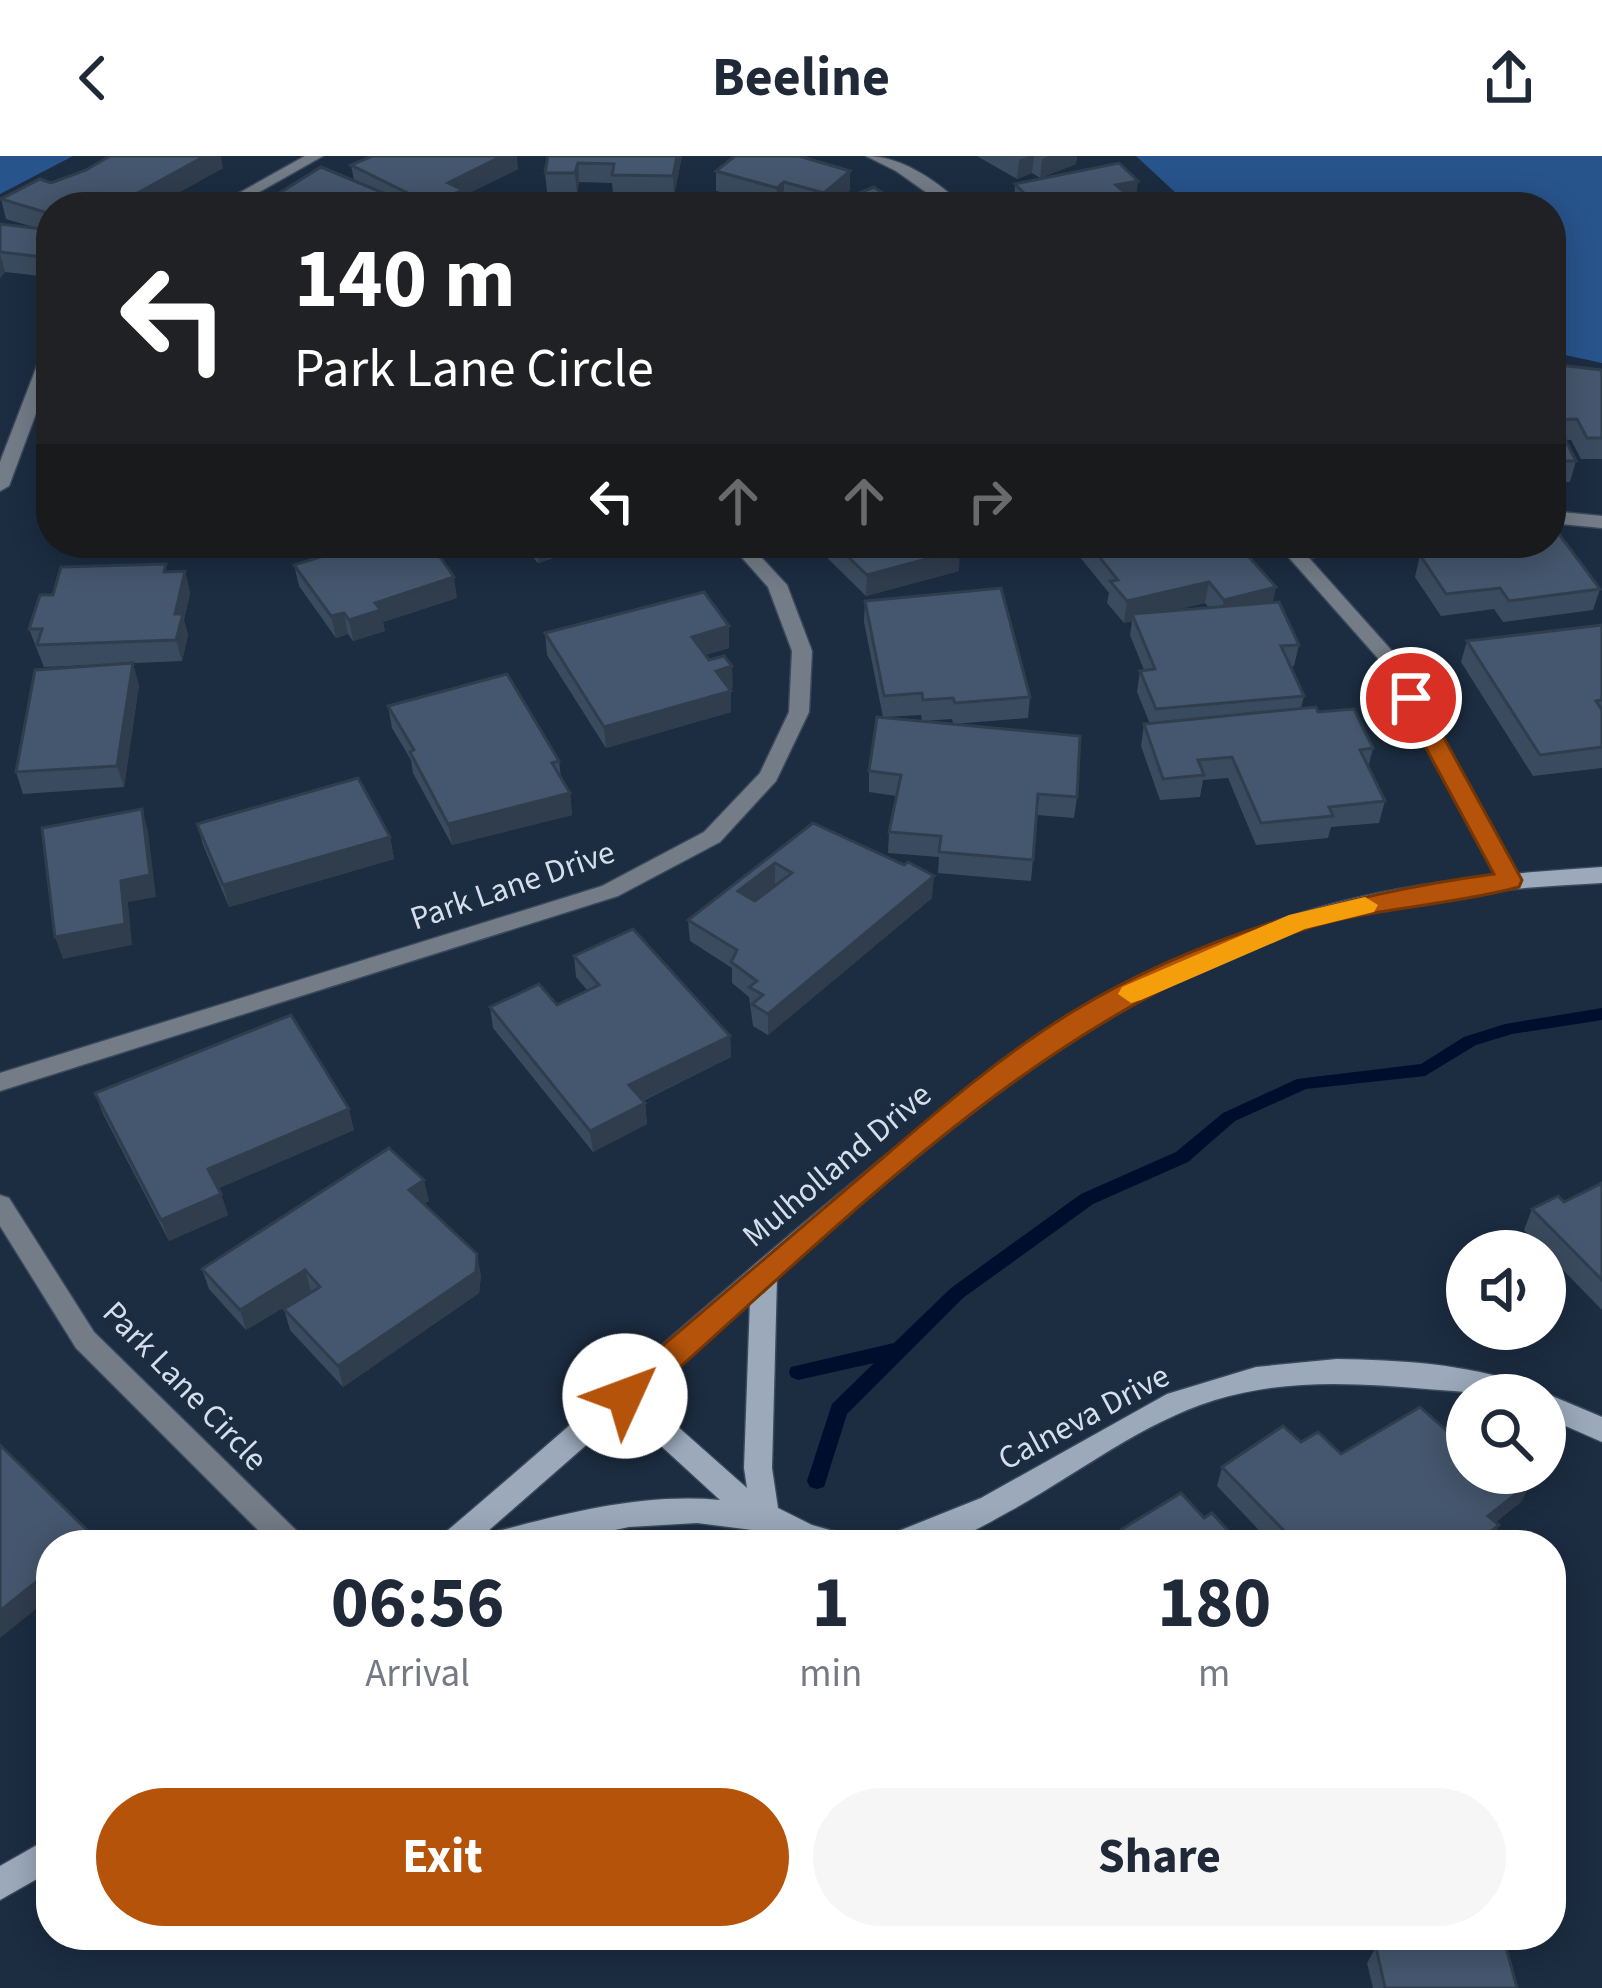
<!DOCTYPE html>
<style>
:root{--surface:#fff;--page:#f6f6f7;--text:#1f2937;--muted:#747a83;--accent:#b45309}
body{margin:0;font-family:"Source Sans 3",sans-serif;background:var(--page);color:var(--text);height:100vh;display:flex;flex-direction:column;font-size:45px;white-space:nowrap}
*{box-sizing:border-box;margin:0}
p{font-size:39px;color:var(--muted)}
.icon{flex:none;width:66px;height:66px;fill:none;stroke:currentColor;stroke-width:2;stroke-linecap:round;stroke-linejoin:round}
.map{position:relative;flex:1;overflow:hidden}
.panel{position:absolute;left:36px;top:1374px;width:1530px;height:420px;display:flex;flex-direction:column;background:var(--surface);border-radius:48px;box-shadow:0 6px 30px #0003}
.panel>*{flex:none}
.hud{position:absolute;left:36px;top:36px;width:1530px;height:366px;border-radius:48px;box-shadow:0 6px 30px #0003;background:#202124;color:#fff;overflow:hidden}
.fabs{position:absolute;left:1446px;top:1074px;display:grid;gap:24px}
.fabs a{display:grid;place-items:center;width:120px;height:120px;border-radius:50%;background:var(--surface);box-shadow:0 6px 30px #0003;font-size:60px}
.pin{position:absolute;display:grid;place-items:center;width:102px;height:102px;color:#fff;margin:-51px;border:6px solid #fff;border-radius:50%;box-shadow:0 3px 12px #0007}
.me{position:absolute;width:132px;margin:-66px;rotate:47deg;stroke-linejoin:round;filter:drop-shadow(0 0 9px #0008)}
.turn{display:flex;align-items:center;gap:42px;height:252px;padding:0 60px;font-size:54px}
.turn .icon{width:156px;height:156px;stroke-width:2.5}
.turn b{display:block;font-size:84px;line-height:102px}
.lanes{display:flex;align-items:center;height:114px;padding:0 60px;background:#0003;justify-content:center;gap:60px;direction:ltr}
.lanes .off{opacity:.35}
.eta{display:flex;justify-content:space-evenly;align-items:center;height:204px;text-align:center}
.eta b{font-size:72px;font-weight:700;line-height:84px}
.action{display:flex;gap:24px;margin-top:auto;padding:24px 60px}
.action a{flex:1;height:138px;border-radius:72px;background:var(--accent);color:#fff;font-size:48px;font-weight:700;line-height:138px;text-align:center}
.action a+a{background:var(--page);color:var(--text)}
header{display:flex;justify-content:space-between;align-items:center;height:156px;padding:0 60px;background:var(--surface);font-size:54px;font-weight:700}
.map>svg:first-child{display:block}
</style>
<header><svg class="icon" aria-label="back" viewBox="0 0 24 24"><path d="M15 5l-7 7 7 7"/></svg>Beeline<svg class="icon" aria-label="share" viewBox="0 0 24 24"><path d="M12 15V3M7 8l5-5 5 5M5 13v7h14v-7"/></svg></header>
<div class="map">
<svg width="1602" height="1832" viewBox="0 0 1602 1832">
<rect width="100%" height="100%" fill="#1c2c41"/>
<g fill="#28548c">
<polygon points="0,0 73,0 0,38"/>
<polygon points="1136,0 1602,0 1602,207 1551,196 1551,51 1191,51"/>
</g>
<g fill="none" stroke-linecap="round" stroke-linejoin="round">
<polygon fill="#000e2e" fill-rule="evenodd" points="1602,852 1602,864 1512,878 1476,889 1425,920 1306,933 1235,965 1188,1006 1093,1048 963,1142 847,1258 824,1331 817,1333 810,1331 807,1325 832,1248 874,1207 798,1224 791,1221 789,1216 791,1211 894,1187 951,1132 1081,1038 1176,996 1223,957 1297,923 1421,908 1464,881 1505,868"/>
<defs>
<g id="street">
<polygon points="305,0 323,0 233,51 214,51"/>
<path d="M866,0C903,0 938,26 965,51H947L896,15Z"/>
<polygon points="51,189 51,217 9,330 0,335 0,306 43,194"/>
<polygon points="1551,355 1602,360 1602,372 1551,367"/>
<polygon points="729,387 748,387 787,429 812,495 809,556 776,625 720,686 618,740 0,935 0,917 602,730 704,676 760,617 789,556 792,495 768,431"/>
<polygon points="1276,387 1295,387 1300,393 1326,387 1360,387 1358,391 1309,402 1401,505 1521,724 1518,729 1502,729 1383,508"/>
<polygon points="0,1039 9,1042 94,1176 302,1380 306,1389 273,1389 76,1192 0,1070"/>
</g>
<g id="secondary">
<path d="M1602,711V727C1511,732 1419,739 1331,763C1115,823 942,977 777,1121L772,1312L778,1352L812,1369L851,1380L855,1389H798L769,1376L697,1367L629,1371L544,1389H480L484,1380L494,1376C568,1357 642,1337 720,1344L624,1256L472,1389H437L441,1380C559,1280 675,1176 792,1077C944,949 1097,824 1288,761C1389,727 1496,718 1602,711ZM750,1144L744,1312L747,1332L642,1239Z"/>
<path d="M1337,1203C1401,1204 1471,1208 1532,1231L1536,1239C1427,1239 1323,1211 1215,1244C1141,1267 1079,1317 1012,1354C990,1366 962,1383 937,1389C920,1392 899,1389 882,1389L886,1380L981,1342L1167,1238L1256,1211Z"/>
<polygon points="1545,1237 1602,1261 1602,1286 1545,1261 1545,1239 1541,1239"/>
<polygon points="51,1681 51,1715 0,1744 0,1710"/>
</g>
</defs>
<use href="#street" stroke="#39485c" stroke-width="3"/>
<use href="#secondary" stroke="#39485c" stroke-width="3"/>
<use href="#street" fill="#737c87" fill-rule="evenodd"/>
<use href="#secondary" fill="#9ba9bb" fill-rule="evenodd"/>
</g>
<g fill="#3b4b5f" fill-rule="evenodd">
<polygon points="548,0 682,0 674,40 613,38 612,27 579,26 577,37 547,36 545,17"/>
<polygon points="977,0 1077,0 1076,8 1040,22 1032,17 1017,23"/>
<polygon points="351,9 518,13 463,40 465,51 399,51 354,24"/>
<polygon points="223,12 153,51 51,51 51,119 49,121 5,116 0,122 0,68 40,73 6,63 1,43 51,27"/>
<polygon points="716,15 850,15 850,34 835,47 898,48 898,51 803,51 784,46 776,51 716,35"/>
<polygon points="1015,28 1136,44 1134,45 1141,51 1017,51 1014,48"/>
<polygon points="1551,208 1602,214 1602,303 1581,303 1571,284 1566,284 1576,305 1570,326 1551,326"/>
<polygon points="521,387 600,387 538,407"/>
<polygon points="812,387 953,387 959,415 866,440"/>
<path d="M1057,387H1186L1197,400L1274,446L1299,489L1294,510L1291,511L1304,540L1301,552L1318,556L1373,592L1368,612L1385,645L1379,667L1331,671L1328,682L1256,689L1228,622L1203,624L1200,641L1160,644L1141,590L1144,568H1150L1137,536L1140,515L1144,514L1130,479L1132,465L1124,467L1107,447L1109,437L1075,395L1065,398ZM1205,447L1209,452L1174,454Z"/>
<polygon points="1420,399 1600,433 1593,454 1503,466 1494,453 1441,460 1415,421"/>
<polygon points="294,409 457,442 383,466 385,475 353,485 348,478 336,482 299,430"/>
<polygon points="185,415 190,437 184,464 188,479 182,505 44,511 29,473 53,439 168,416"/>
<path d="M865,445L1030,541L1028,562L954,568L1077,641L1074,662L1037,659L1031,725L938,717L939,701L888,697L889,676L896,640L869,636V615L883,561L864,466ZM921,559L922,565L886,561ZM952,563L953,568L924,565Z"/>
<polygon points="1602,469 1602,612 1533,620 1461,506 1467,485"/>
<polygon points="729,470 729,492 705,499 733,532 729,533 731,556 606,592 547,499 545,477"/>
<polygon points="139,529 124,631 23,638 16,616"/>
<polygon points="388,550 559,605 561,622 570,637 572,659 452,689 413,617 411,604 392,572"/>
<polygon points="813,667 932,742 768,879 753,870 749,841 732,827 732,812 690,785 688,764"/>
<polygon points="197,668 390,681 394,703 229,751 203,689"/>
<polygon points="574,800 730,880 731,901 643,945 645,947 647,968 593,996 493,872 490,851 557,849 588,835 576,821"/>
<polygon points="95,937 354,974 219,1032 228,1059 169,1085 103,958"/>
<polygon points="1602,1027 1602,1154 1524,1074 1532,1053 1564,1046"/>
<polygon points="429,1045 424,1048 481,1119 479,1137 343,1231 290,1174 284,1153 312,1136 311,1135 246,1174 209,1133 202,1113"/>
<polygon points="1301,1286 1341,1298 1522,1345 1496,1366 1499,1369 1489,1389 1273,1389 1217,1330 1222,1311"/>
<polygon points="1204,1362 1241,1389 1119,1389 1122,1373"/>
<polygon points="1376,1791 1517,1832 1373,1832 1367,1807"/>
</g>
<g fill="#303d4d">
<polygon points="205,0 221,0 223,12 153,51 112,51"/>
<polygon points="502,0 517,0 518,13 463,40 465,51 431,51 430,48 448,27"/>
<polygon points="677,0 682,0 674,40 673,20"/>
<polygon points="1029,0 1034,0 1032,17 1017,23 1019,4"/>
<polygon points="1049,0 1077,0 1076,8 1040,22 1042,3"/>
<polygon points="578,7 579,26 577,37 575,17"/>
<polygon points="850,15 850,34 830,51 824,51 824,37"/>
<polygon points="1138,25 1136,44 1114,49 1116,29"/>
<polygon points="784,26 784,46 777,51 777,32"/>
<polygon points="393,41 395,51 375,51"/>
<polygon points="51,93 51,119 49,121 43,101"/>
<polygon points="0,97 5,116 0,122"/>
<polygon points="536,387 600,387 538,407"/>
<polygon points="1066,387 1076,387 1075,395 1065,398"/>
<polygon points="960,394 959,415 866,440 867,419"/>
<polygon points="185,415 190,437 184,464 188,479 182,505 176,484 175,458"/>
<polygon points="454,421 457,442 383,466 385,475 353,485 349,464 375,447"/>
<polygon points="1209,426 1205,447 1135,464 1132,458 1132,465 1124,467 1127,445"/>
<polygon points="1276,431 1272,452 1220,465 1224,444"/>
<polygon points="344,457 348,478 336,482 331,460"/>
<polygon points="729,470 729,492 693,502 692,481"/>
<polygon points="133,507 139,529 124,631 117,610"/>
<polygon points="732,510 733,532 717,536 716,515"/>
<polygon points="731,535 731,556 606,592 604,571"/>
<polygon points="570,637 572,659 452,689 448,668"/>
<polygon points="142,653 148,675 156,741 128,746 132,789 63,803 55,781 121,725"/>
<polygon points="390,681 394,703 229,751 223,729"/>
<polygon points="775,707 775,729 739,756 738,735"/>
<polygon points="934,720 932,742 768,879 768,858"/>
<polygon points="730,880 731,901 631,950 629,929"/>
<polygon points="645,947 647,968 593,996 590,975"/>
<polygon points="349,953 354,974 215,1034 208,1013"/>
<polygon points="424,1024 429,1045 413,1055 409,1034"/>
<polygon points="221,1038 228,1059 169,1085 161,1064"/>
<polygon points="477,1098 481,1119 479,1137 343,1231 338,1210"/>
<polygon points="305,1114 311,1135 246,1174 240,1154"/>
<polygon points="1531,1326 1522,1345 1479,1380 1488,1360"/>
<polygon points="1499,1369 1489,1389 1473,1389"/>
<polygon points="93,1380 97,1389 82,1389"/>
<polygon points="51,1414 51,1441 0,1482 0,1455"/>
</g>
<g fill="#45576e" stroke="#303d4d" stroke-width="3" fill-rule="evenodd">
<polygon points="110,0 205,0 112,51 51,51 51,58 1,43 40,23 51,27 86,14"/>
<polygon points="372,0 502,0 448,27 463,34 430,48 351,9"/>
<polygon points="548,0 677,0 673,20 612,19 614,8 578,7 575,17 545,17"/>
<polygon points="735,0 799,0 850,15 824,37 784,26 777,32 716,15"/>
<polygon points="1119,7 1138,25 1116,29 1141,51 1038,51 1015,28"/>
<polygon points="321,11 393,41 375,51 257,51"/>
<polygon points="874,31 898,48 892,51 824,51"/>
<polygon points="0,68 51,74 51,93 43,101 0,96"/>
<polygon points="1551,208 1602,214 1602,282 1587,282 1577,263 1551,264"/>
<polygon points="1551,281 1564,281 1576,305 1551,305"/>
<polygon points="1559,378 1600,433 1509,445 1500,432 1446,438 1420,399 1501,387 1551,387 1551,379"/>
<polygon points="365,387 430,387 454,421 375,447 381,454 349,464 344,457 331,460 294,409"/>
<polygon points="834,387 953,387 960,394 867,419"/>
<polygon points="1088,387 1186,387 1197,400 1241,392 1276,431 1224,444 1209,426 1127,445 1110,425 1118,424"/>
<polygon points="166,408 164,416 185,415 175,458 183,458 176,484 37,489 42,473 29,473 40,439 53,439 61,411"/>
<polygon points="1001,432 1030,541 955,547 953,542 923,544 922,537 884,540 865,445"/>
<polygon points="704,436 729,470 692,481 709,504 724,500 732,510 716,515 731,535 604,571 545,477"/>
<polygon points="1279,446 1299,489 1281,490 1304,540 1156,553 1140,515 1155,513 1132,458"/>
<polygon points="1602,469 1602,544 1596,545 1602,554 1602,591 1540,599 1467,485"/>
<polygon points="133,507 117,610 16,616 35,514"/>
<polygon points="507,518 559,605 552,607 570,637 448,668 410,596 414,594 388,550"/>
<polygon points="1316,551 1318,556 1354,553 1373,592 1360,594 1385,645 1329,651 1333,660 1261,667 1232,601 1198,604 1204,619 1163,623 1144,568"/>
<polygon points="877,561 1080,580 1077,641 1038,638 1033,704 939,696 941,680 889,676 901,619 869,615"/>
<polygon points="358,622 390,681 223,729 197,668"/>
<polygon points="142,653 150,719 121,725 125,768 55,781 42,672"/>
<path d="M813,667L904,709L908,706L934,720L768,858L752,848L763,839L749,831L757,825L731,806L737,794L688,764ZM775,707L792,717L755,745L738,735Z"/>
<polygon points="633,773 730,880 629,929 645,947 590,975 490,851 539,828 557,849 599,829 574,800"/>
<polygon points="291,859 349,953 208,1013 221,1038 161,1064 95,937"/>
<polygon points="389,992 424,1024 409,1034 477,1098 476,1116 338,1210 284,1153 320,1131 305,1114 240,1154 202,1113"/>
<polygon points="1602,1027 1602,1124 1532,1053 1558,1040 1564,1046"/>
<polygon points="1420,1251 1455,1282 1463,1276 1467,1279 1467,1317 1519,1317 1531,1326 1488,1360 1499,1369 1473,1389 1298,1389 1222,1311 1283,1270 1301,1286 1318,1276 1341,1298"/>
<polygon points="0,1289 93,1380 82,1389 51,1389 51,1414 0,1455"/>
<polygon points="1181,1337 1204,1362 1212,1357 1241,1389 1136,1389 1122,1373"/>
<polygon points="1504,1784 1517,1832 1385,1832 1376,1791"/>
</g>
<path fill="#b45309" stroke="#753606" stroke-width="3" d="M1411,534L1422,542L1522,724L1519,731C1449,750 1375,751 1305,773C1039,858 841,1071 636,1250H614L609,1240L614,1231C695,1162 776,1093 857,1024C926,965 994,904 1072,856C1200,778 1347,738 1494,718L1399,542Z"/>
<polygon fill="#f59e0b" points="1365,741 1378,749 1374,756 1305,773 1141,844 1131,847 1118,838 1122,831 1289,759"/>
<g text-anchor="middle" stroke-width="10" stroke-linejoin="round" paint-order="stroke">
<g font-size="33" fill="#d4deec" stroke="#1c2c41">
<text transform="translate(512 728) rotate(-19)" y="12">Park Lane Drive</text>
<text transform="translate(836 1008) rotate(-40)" y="12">Mulholland Drive</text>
<text transform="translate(186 1229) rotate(46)" y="12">Park Lane Circle</text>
<text transform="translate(1083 1260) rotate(-28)" y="12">Calneva Drive</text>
</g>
</g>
</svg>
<div class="fabs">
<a><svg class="icon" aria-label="sound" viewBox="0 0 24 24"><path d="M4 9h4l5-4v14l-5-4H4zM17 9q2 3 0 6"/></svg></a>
<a><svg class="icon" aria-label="search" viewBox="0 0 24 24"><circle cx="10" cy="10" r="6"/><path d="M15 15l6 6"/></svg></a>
</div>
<div class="pin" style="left:1411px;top:542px;background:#d93025"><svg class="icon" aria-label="arrive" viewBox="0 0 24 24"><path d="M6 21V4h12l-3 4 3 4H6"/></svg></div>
<svg class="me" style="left:625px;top:1240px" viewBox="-20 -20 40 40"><circle r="19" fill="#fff"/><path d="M0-13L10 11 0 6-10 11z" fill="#b45309"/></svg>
<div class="hud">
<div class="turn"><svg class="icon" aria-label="left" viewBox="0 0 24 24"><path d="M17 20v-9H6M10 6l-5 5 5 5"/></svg><div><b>140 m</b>Park Lane Circle</div></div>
<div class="lanes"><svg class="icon" aria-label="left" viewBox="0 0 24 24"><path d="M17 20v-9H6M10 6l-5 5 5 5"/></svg><svg class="icon off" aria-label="ahead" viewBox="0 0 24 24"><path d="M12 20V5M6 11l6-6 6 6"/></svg><svg class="icon off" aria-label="ahead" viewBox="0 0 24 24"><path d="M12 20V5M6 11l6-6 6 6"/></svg><svg class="icon off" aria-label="right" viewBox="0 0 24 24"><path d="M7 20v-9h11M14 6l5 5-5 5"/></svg></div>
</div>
<section class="panel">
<div class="eta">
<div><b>06:56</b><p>Arrival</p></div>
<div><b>1</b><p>min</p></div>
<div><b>180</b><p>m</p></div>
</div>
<div class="action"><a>Exit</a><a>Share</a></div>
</section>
</div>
